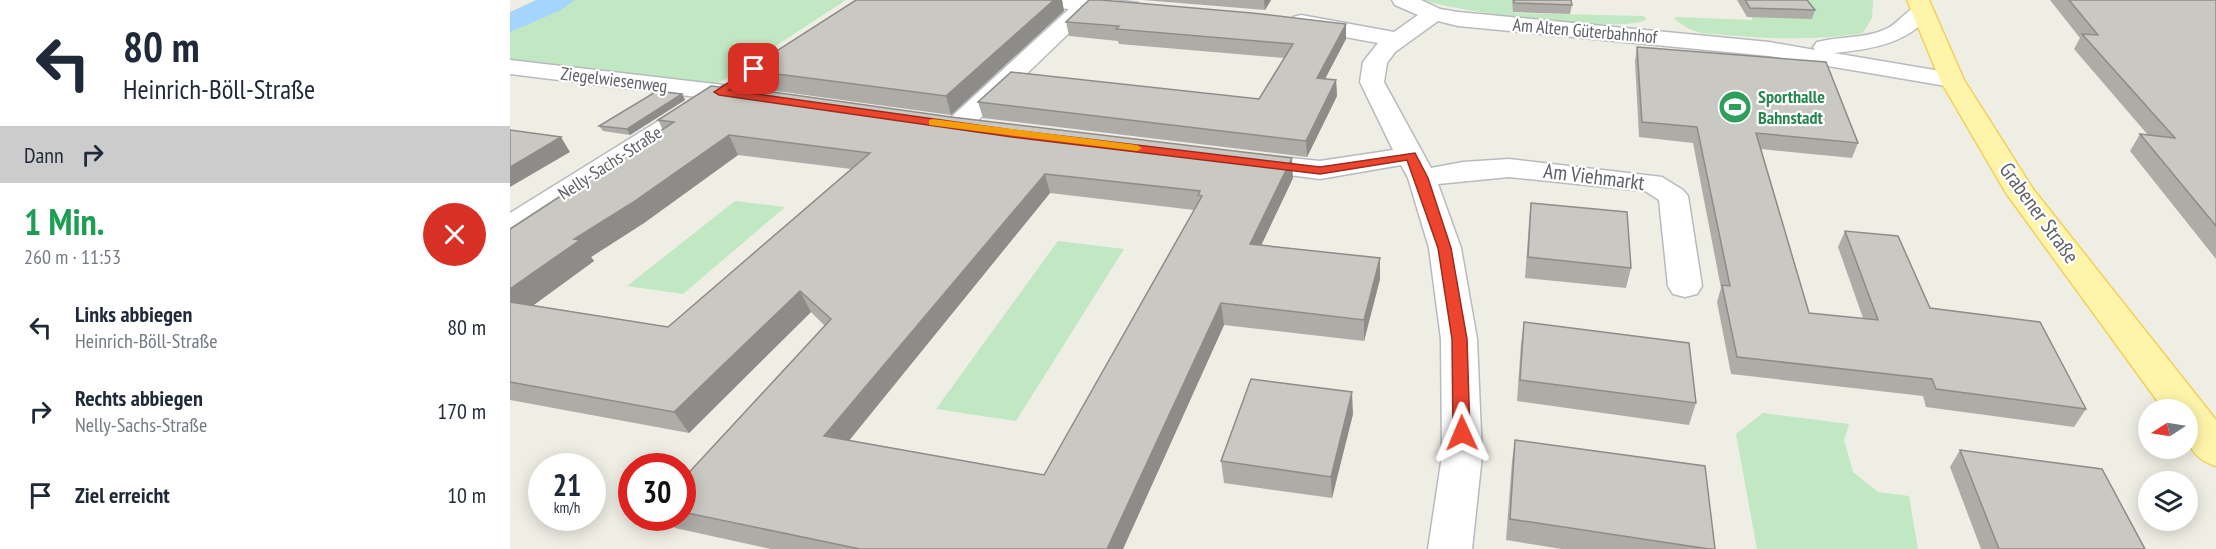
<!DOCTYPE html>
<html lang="de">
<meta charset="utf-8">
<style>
:root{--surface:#fff;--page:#f2f2f3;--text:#1f2937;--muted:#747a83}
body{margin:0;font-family:"PT Sans Narrow",sans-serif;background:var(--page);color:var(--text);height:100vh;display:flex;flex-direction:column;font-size:22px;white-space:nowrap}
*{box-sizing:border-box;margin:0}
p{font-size:20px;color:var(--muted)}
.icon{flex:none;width:33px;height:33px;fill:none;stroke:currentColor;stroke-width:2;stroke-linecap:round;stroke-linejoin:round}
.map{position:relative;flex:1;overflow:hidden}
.drawer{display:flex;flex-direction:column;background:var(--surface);width:510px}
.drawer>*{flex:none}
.banner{background:#fff;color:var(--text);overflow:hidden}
.needle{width:39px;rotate:258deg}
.tools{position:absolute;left:1628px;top:399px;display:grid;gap:12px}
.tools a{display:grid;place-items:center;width:60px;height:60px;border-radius:50%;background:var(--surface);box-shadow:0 3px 15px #0003;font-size:30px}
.speed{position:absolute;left:18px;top:453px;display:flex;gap:12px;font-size:30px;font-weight:700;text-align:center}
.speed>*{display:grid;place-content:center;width:78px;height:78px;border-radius:50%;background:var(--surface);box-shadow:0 3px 15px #0003;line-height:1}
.speed small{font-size:15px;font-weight:400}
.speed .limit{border:9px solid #d22;background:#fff;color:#111}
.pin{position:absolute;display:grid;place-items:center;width:51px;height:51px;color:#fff;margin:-26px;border-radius:12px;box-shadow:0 3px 9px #0006}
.me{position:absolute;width:66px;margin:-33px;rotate:359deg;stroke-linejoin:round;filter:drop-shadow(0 0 4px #0008)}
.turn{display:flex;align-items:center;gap:21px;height:126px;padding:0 24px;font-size:27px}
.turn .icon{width:78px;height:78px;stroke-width:2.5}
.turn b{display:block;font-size:42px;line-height:51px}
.then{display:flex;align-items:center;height:57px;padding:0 24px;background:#0003;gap:12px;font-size:22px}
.round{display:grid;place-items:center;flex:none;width:63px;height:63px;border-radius:32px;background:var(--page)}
.headline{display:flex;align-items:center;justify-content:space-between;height:102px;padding:0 24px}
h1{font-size:36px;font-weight:600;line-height:45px;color:#1e9e55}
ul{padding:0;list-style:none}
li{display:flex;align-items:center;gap:18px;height:84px;padding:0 24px}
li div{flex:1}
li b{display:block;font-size:22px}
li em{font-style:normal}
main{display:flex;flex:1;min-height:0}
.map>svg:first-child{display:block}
</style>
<main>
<section class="drawer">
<div class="banner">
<div class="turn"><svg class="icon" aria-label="left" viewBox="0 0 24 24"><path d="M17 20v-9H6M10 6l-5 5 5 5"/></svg><div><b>80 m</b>Heinrich-Böll-Straße</div></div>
<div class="then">Dann<svg class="icon" aria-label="right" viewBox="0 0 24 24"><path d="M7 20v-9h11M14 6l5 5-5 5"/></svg></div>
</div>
<div class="headline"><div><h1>1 Min.</h1><p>260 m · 11:53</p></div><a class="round" style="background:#d93025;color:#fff"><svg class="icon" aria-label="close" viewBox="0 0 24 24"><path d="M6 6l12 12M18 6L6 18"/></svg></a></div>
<ul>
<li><svg class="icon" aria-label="left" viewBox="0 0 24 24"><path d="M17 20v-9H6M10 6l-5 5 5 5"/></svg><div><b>Links abbiegen</b><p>Heinrich-Böll-Straße</p></div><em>80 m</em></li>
<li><svg class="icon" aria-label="right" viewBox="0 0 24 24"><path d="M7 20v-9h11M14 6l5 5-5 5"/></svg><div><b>Rechts abbiegen</b><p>Nelly-Sachs-Straße</p></div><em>170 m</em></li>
<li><svg class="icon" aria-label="arrive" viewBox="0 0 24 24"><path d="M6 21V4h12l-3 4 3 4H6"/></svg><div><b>Ziel erreicht</b></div><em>10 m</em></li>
</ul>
</section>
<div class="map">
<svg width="1706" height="549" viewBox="0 0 1706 549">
<rect width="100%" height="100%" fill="#efeee5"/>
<g fill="#c1e7c3">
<polygon points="42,0 336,0 207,84 0,60 0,19"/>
<path d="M913,0H1002L1004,13L1133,16L1137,19C1115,35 943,11 913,0Z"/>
<path d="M1288,0H1363L1362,18L1353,33C1298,42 1245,38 1191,33L1179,29L1164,19L1167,17L1242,20V17Z"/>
<polygon points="225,201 275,207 173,294 117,286"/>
<polygon points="548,241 614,249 506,421 426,409"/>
<polygon points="1253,413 1339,424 1334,440 1343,472 1368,492 1399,496 1408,549 1247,549 1226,434"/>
</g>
<polygon fill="#a5d4ff" points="26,0 65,0 51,10 0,32 0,12"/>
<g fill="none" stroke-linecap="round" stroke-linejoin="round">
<defs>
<g id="minor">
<polygon points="518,0 602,0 628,3 631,8 628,13 620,14 582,11 456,132 447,134 438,132 434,126 438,120 559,9 521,5"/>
<path d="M882,0H911L930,9L948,12L1259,42L1305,50L1303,47L1307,42C1330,36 1354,39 1376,29C1392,22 1400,1 1420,6L1423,11C1400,44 1361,49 1324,53L1442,73L1451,75L1454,80L1451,85L1442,87L1259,56L948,26L928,21L885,52L877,63L874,82L921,168L953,162L999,159L1152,177L1173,190L1178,196L1192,286L1187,294L1175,297L1163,294L1158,286L1149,200L1135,191L999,177L928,184L951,248L967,339L972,456L962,549H918L932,456L931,339L919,248L898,178L891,165L810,179L740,170L730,168L726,162L730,156L740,154L810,161L883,150L850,82L853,62L868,43L791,29L783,27L780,22L783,17L791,15L884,32L908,15L885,5Z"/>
<polygon points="0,60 239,88 248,91 252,96 248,101 239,104 199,99 203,104 199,109 11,234 0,236 0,213 187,97 0,74"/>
</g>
<path id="major" d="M1397,0H1419L1454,80L1523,189L1706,420V466C1675,456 1677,437 1677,410H1654L1496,193L1430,80Z"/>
</defs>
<use href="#minor" stroke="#b7babf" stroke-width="3"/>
<use href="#major" stroke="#f4cf59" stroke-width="3"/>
<use href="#minor" fill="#fff" fill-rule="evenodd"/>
<use href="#major" fill="#fff5aa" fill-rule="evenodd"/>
</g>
<g fill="#aeaca7" fill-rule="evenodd">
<polygon points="346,0 552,0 554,11 441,115 245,88 237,70"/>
<polygon points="633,0 761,0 755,10"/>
<polygon points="1002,0 1061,0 1062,5 1060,14 1003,12"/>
<polygon points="1227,0 1297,0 1305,10 1302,19 1237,17"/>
<polygon points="1540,0 1706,0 1706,259 1620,151 1630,134 1638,135 1564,49 1570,38"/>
<polygon points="556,22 836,24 836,39 815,79 826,80 827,96 797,157 473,118 468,102 749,99 774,58 609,44 608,41 559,36"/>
<polygon points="1127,47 1348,143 1342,158 1251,149 1299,313 1353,318 1328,247 1335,231 1420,308 1576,409 1564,427 1416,407 1413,396 1221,374 1207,302 1211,288 1183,143 1129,137 1125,61"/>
<polygon points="172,94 175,100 120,135 93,131 89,126"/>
<path d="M148,120L783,178L751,245L870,258V279L854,341L714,325L613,549H261L165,528L157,518H172V480L315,326L301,312L179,433L0,400V229L153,130ZM228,155L341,169L158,327L23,305L84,261L81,257L134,223ZM540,193L684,210L534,475L339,440Z"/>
<polygon points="1021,203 1121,268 1116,288 1015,278 1019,223"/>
<polygon points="1014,322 1186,403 1179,425 1007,401 1011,343"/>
<polygon points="843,414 822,498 714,483 711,461"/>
<polygon points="1005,440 1205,549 1052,549 996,540 1002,461"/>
<polygon points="1450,450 1635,549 1471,549 1440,467"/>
</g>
<g fill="#8d8c88">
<polygon points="544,0 552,0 554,11 441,115 436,96"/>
<polygon points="754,0 761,0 755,10"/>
<polygon points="836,24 836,39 807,94 807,78"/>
<polygon points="826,80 827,96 797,157 796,141"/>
<polygon points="172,94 175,100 120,135 117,129"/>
<polygon points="219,135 228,155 134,223 81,257 84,261 2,321 0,318 0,289 64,239"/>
<polygon points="51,137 60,152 0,187 0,167"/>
<polygon points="782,158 783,178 742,265 740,244"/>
<polygon points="535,174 540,193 325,458 314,436"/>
<polygon points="870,258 870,279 854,341 854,320"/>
<polygon points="290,291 301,312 179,433 164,412"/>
<polygon points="711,303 714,325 613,549 597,549"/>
<polygon points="842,392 843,414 822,498 821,477"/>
</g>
<g fill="#cac8c2" stroke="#8d8c88" stroke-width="1.5" fill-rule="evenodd">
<polygon points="346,0 544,0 436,96 237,70"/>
<polygon points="579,0 591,0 742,13 836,24 807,78 826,80 796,141 468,102 501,72 749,99 783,44 606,29 609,26 556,22"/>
<polygon points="1004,0 1061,0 1062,5 1004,3"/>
<polygon points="1235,0 1297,0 1305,10 1240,8"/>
<polygon points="1559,0 1706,0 1706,226 1630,134 1665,138 1572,34 1588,35"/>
<polygon points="1127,47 1316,62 1348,143 1246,133 1299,313 1368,320 1335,231 1388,236 1420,308 1530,322 1576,409 1426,389 1422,379 1227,357 1212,285 1220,286 1187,127 1132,122"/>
<path d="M213,85L441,117L782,158L740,244L870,258L854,320L711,303L597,549H350L172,512V480L321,319L290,291L164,412L0,382V302L158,327L360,153L219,135L122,203L64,239L70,240L0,289V229L164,122L148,120L201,86L210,87ZM535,174L690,191L688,195L692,196L534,475L314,436Z"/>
<polygon points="147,91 172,94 117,129 89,126"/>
<polygon points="0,130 51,137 0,167"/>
<polygon points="1021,203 1117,212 1121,268 1018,257"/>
<polygon points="1014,322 1179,343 1186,403 1010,380"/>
<polygon points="741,379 842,392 821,477 711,461"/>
<polygon points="1005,440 1195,466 1205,549 1199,549 1000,519"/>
<polygon points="1450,450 1592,469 1635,549 1489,549"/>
</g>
<polygon fill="#ed442e" stroke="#9a2c1e" stroke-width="1.5" points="244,66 250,69 248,71 219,90 502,130 810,167 905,153 918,178 941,248 957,339 960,433 957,437 952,439 946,437 943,433 942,339 928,248 897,160 810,174 502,137 209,95 204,92"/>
<polygon fill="#f59e0b" points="423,119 627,145 632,148 627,151 419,125 419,120"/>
<defs>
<symbol id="stadium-disc" viewBox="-11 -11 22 22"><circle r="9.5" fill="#2e9e5b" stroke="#fff"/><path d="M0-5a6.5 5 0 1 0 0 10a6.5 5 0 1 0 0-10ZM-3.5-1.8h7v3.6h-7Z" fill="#fff"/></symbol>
</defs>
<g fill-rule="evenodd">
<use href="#stadium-disc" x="1206" y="88" width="38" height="38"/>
</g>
<g text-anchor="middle" stroke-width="4.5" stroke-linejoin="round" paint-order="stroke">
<g font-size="18" fill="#5d6066" stroke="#fff">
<text transform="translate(1075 31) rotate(5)" y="6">Am Alten Güterbahnhof</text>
<text transform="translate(104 80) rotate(7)" y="6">Ziegelwiesenweg</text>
<text transform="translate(100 163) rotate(-33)" y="6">Nelly-Sachs-Straße</text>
</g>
<g font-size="18" font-weight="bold" fill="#27864d" stroke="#fff" text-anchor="start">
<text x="1248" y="103">Sporthalle<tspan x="1248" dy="21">Bahnstadt</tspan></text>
</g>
<g font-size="21" fill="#5d6066" stroke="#fff">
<text transform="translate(1084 177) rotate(7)" y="7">Am Viehmarkt</text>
<text transform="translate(1529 213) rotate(54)" y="7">Grabener Straße</text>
</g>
</g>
</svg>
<div class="tools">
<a><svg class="needle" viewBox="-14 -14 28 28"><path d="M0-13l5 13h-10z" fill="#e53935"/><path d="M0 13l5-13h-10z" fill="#747a83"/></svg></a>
<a><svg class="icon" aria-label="layers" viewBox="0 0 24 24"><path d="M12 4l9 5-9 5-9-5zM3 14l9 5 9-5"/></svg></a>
</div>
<div class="speed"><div>21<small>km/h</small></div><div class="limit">30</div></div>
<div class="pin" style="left:244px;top:69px;background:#d93025"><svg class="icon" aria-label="arrive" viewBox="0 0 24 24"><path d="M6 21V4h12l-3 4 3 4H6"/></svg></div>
<svg class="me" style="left:952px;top:433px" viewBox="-20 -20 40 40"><path d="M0-17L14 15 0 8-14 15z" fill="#ed442e" stroke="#fff" stroke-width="4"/></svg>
</div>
</main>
